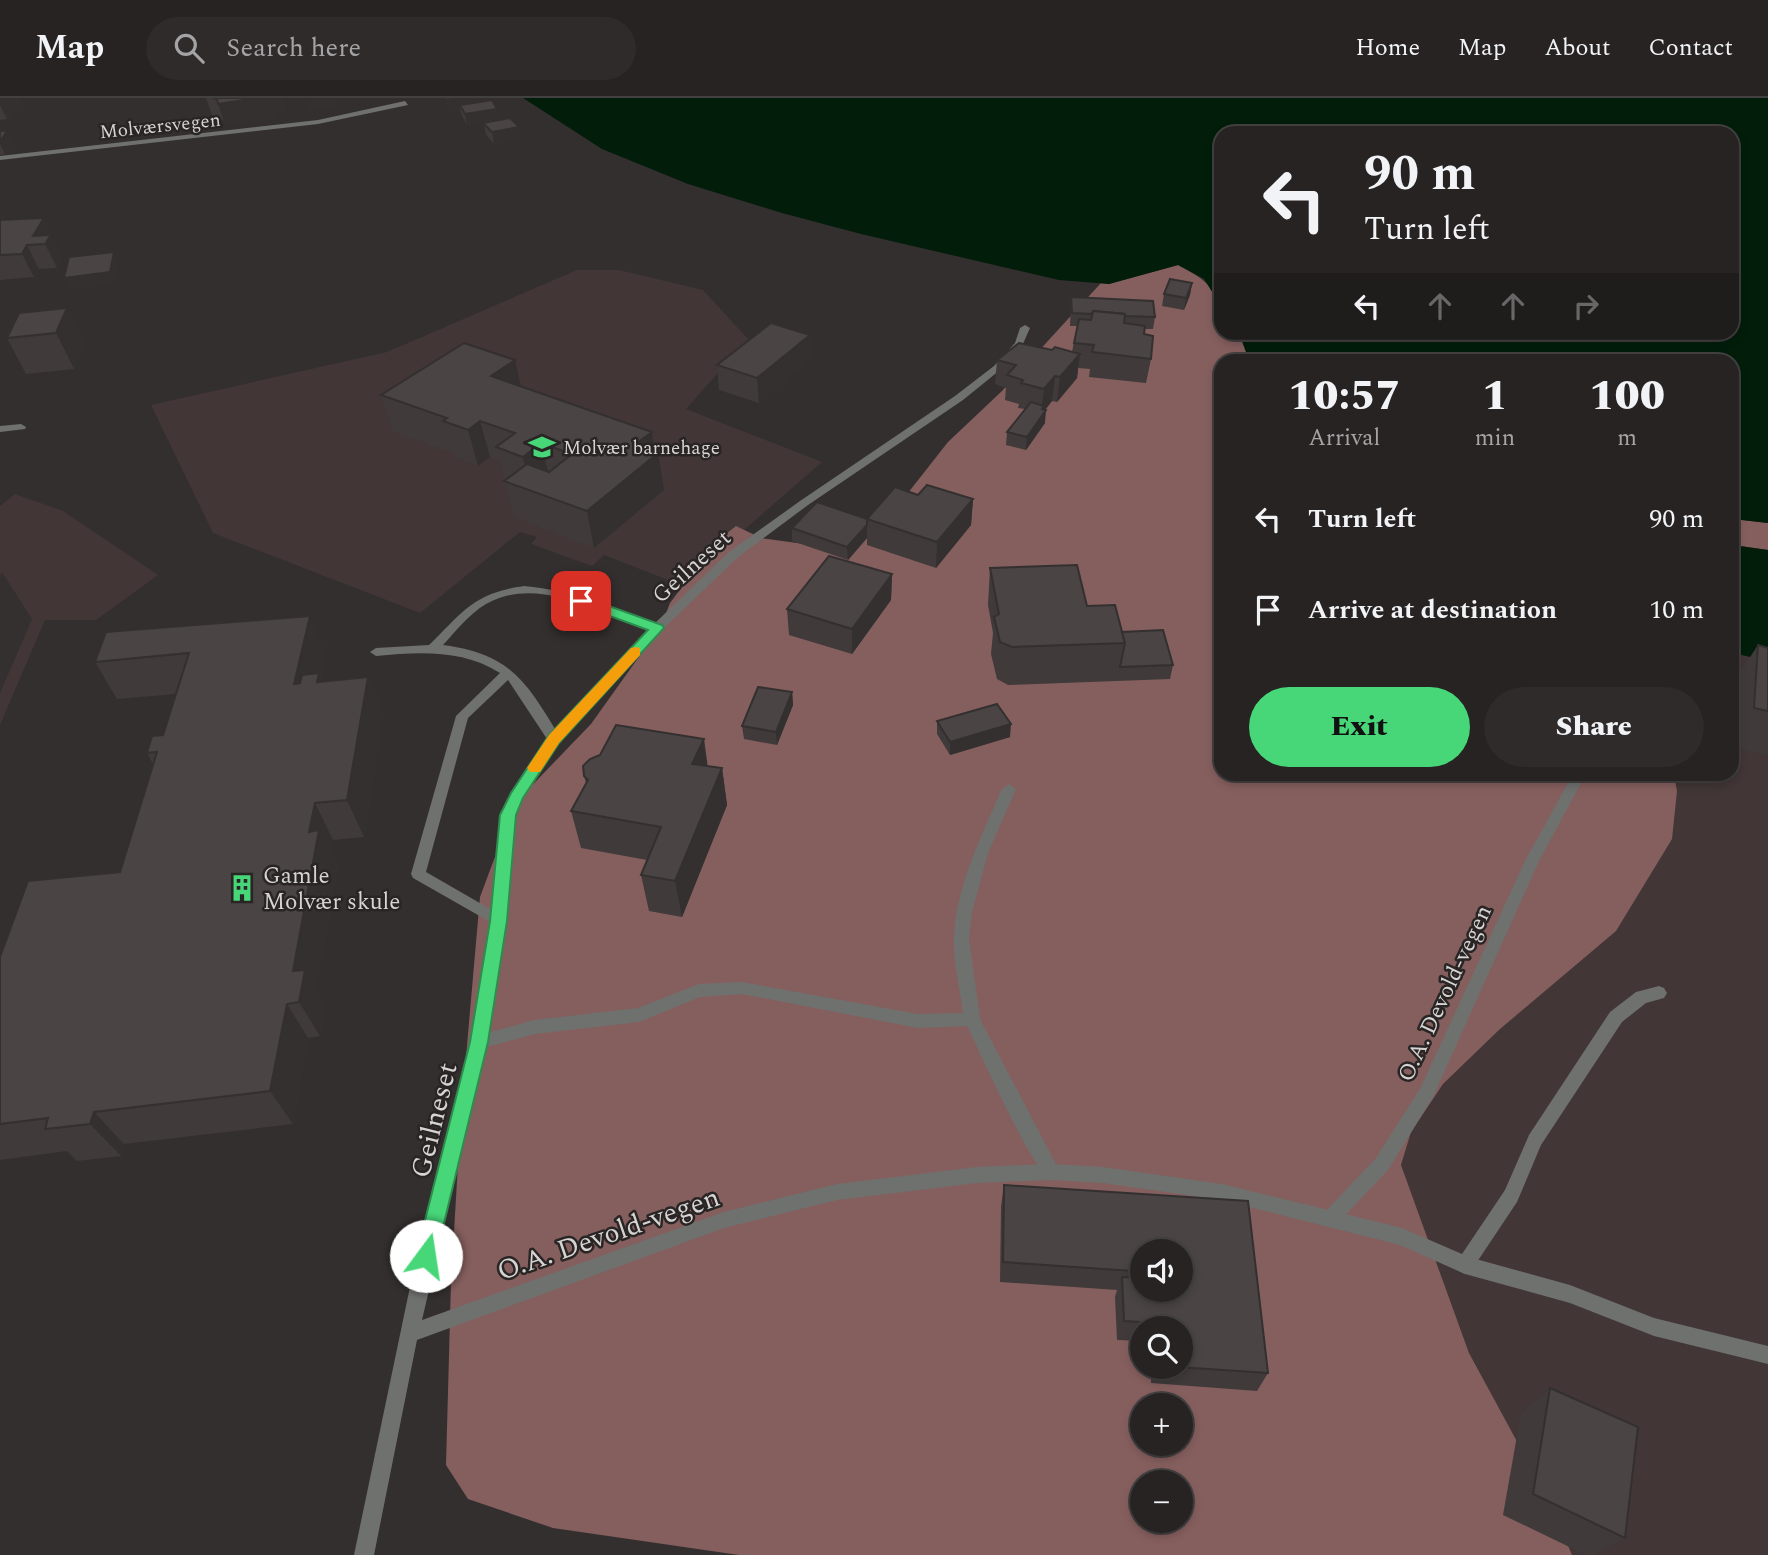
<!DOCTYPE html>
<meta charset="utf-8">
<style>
:root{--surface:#272323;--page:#2f2b2b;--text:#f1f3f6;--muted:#a4a4a6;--line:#434041;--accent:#47d779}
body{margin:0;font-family:Spectral,serif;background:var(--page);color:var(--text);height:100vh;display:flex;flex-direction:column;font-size:26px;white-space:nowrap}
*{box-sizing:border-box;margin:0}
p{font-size:23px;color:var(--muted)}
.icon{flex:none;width:38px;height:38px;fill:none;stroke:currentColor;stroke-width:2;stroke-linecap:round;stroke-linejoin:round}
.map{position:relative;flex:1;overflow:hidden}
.panel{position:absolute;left:1214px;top:256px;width:525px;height:427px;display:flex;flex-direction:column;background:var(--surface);border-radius:21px;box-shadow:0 4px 10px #0003,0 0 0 2px var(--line)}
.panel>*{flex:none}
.hud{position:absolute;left:1214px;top:28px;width:525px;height:214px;border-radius:21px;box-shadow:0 4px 10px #0003,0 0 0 2px var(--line);background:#272323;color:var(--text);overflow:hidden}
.buttons{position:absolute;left:1130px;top:1141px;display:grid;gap:14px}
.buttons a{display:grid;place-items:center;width:63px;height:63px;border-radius:50%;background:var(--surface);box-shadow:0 4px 10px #0003,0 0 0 2px var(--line);font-size:35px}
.pin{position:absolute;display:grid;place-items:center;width:60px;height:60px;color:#fff;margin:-30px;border-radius:14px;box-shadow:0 4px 10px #0006}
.me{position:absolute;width:77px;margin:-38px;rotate:14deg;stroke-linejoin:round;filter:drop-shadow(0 0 5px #0008)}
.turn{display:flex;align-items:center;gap:24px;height:147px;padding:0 35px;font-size:32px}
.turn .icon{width:91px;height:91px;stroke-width:2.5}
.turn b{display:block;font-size:49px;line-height:60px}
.lanes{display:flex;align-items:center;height:66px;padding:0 35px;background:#0003;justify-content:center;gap:35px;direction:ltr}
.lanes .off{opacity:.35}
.eta{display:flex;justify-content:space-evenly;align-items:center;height:119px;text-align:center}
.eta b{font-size:42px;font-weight:800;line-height:49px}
.action{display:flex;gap:14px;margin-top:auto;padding:14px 35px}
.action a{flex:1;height:80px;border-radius:42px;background:var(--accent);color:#111;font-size:28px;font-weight:800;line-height:80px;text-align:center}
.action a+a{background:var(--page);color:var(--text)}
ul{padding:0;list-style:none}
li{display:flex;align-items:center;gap:21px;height:91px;padding:0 35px}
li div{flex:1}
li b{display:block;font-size:26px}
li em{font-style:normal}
header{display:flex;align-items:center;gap:42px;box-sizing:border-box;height:98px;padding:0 35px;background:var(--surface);border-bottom:2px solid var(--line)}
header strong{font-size:33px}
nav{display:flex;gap:38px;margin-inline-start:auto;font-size:24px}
.search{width:490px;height:63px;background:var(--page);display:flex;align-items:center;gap:18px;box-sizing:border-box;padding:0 24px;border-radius:38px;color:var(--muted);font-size:26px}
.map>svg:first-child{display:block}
</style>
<header>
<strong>Map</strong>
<div class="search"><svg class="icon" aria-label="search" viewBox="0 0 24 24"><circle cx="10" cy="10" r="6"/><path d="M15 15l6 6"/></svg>Search here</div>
<nav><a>Home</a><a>Map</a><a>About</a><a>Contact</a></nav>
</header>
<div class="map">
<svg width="1768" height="1457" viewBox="0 0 1768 1457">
<rect width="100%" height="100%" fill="#342f2f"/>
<g fill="#423636">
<polygon points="577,172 619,172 703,192 748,241 686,311 822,364 681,487 604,457 592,468 531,446 537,439 520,434 420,515 213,435 151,307 387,254"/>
<polygon points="15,396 63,413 158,477 96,522 45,522 0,627 0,408"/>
<polygon points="1733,555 1768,563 1768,1457 1572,1457 1552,1408 1469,1255 1401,1067 1411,1034 1443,986 1500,931 1677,693 1674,676 1732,676"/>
</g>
<g fill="#855f5e" fill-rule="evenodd">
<path d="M1178,167C1213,185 1221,195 1222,234L1239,235L1249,262H1222V676H1674L1677,693L1672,741L1616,833L1500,931L1443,986L1411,1034L1401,1067L1469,1255L1552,1408L1572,1457H739L553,1430L468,1401L446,1367L451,1184L461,1016L480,799L515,705L591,626L661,528L670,505L715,445L736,428L761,440L819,448L893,414L948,344L1002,293L1101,185L1109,186ZM1143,1153H1181V1192H1143ZM1143,1230H1181V1269H1143ZM1143,1307H1181V1346H1143ZM1143,1384H1181V1423H1143Z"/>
<polygon points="1733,421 1768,425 1768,452 1733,447"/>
</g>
<g fill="#021d0a">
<polygon points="523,0 1768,0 1768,425 1733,421 1732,262 1249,262 1239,235 1732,234 1732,35 1222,35 1221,208 1204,181 1178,167 1109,186 1059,182 861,136 782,115 688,86 602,51"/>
<polygon points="1732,447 1768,452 1768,563 1733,555"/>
</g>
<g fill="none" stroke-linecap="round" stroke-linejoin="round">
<g fill="#6f716f" fill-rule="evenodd">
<polygon points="405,3 408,7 318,26 0,62 0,58 318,22"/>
<polygon points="21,326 26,329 25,331 0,334 0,328"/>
<path d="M524,488C573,492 616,510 661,527L663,530L657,534C604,519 541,475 486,506C469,516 456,533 443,547C512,556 527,585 561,641L554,646L549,644L508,582L468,620L426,774L504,819L506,823L504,827L499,829L413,780L411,776L456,618L500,575C462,551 419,554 376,558L370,554L376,550L429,547C463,514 473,495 524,488Z"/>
<polygon points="1573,676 1586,676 1539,763 1433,999 1388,1072 1337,1126 1331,1128 1325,1126 1322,1120 1325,1114 1376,1060 1421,989 1525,763"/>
<path d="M1009,686L1016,691L988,755L972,814L969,841L980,921L1060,1074L1057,1080L1051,1082C1034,1076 979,952 967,928L918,930L742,896L700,899L639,924L535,936L479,951L473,949L471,944L473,939L479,937L535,922L638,910L699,886L742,884L918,916L963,915C960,891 953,863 954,839C956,789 982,736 1002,691Z"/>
<polygon points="1465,1158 1570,1187 1654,1220 1768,1248 1768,1266 1654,1238 1570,1205 1465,1176 1459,1173 1456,1167 1459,1161"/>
</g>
<polygon fill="#6f716f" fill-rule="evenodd" points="1025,227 1030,230 1022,248 1000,272 963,302 808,407 737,460 661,533 559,644 522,701 515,717 506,823 487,944 422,1222 724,1114 837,1086 977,1069 1051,1066 1103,1069 1222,1086 1402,1130 1462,1156 1505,1092 1529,1037 1610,914 1636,894 1659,888 1664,890 1667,895 1664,900 1646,905 1622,924 1541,1047 1517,1104 1471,1173 1465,1176 1400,1147 1222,1102 1103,1085 1051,1082 977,1085 837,1102 724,1130 417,1242 374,1457 354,1457 411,1184 471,944 492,823 501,717 509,699 549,638 653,527 729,454 800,403 955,298 994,268 1015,245 1020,230"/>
</g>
<g fill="#403a3a" fill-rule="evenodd">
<polygon points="0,0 20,0 22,4 7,21 0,22"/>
<polygon points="206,0 282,0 286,12 273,14 275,20 225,27 224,22 213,20"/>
<polygon points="445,0 479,0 480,4 497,11 500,22 467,27 462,18 460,11 448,12"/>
<polygon points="483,25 521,40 494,46 486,37"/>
<polygon points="0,33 7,33 13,44 5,56 0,57"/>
<polygon points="0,122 55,143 54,145 62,161 57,170 39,171 34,179 0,182"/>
<polygon points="1192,185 1190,197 1184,212 1162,208 1164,196"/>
<polygon points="1071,199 1155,219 1153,231 1144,231 1144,236 1151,261 1146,285 1089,279 1090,271 1078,270 1077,280 1057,304 1052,303 1045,312 1045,325 1026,352 1006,347 1007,334 1025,311 1018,310 1019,306 1005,302 1006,290 995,286 997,262 1052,252 1072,254 1077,228 1070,228"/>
<polygon points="19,215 85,245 74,271 26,276 7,240"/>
<polygon points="810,237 811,261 759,305 719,292 717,267"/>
<polygon points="521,288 655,354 664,392 594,450 513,419 500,363 490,359 478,368 454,359 453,355 393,334 381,297"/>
<polygon points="918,397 973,401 971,427 936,470 867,447 867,440 848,462 792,443 792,430 867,421"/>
<polygon points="990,470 1122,534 1173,567 1170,581 1008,587 997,581 991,556 993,535 988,507"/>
<polygon points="892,476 891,502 852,556 789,537 787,511"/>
<polygon points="106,534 326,555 321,579 323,584 368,579 383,617 364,739 333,742 331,755 338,769 316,891 325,907 320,938 308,940 293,1026 124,1046 121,1058 77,1063 67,1053 0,1062 0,859 120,774 153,666 147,655 163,637 176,596 117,601 95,564"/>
<polygon points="1758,547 1768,550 1768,658 1732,648 1733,585"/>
<polygon points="792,594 793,607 777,647 744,641 742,628"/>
<polygon points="937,623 1010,639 950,657 937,636"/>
<polygon points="708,668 722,670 727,707 682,819 649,813 641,777 647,762 581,750 571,713 586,685 584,678"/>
<path d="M1004,1087L1248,1103L1268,1275L1257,1293L1151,1285V1269H1181V1230H1143V1243L1117,1242L1115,1199L1117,1192L1000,1184L1001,1109ZM1143,1153L1181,1192H1143Z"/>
<polygon points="1550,1290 1625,1440 1595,1457 1586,1457 1503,1417 1521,1315"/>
</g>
<g fill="#343030">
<polygon points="0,0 20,0 22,4 7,21 0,7"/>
<polygon points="257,0 282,0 286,12 273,14 275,20 225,27 218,6"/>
<polygon points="317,0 337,0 339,8 310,13 306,2"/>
<polygon points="454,0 479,0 481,8 460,7 460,11 448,12 445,1"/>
<polygon points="497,11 500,22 467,27 465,16"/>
<polygon points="519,29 521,40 494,46 492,34"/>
<polygon points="7,33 13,44 5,56 0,46 0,44"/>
<polygon points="44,120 55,143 54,145 62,161 57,170 45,146 33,138"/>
<polygon points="27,147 39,171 34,179 22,156"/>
<polygon points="114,154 119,166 115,186 70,192 64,180"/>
<polygon points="1192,185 1190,197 1184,212 1186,200"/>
<polygon points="67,210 85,245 74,271 56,235"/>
<polygon points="810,237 811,261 759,305 757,280"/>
<polygon points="1080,256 1077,280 1057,304 1060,279"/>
<polygon points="515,262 523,298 491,278"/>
<polygon points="1055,278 1052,303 1044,313 1046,312 1045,325 1026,352 1027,339 1041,316 1044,291"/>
<polygon points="480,323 490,359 478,368 468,332"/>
<polygon points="652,334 655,358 658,355 664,392 594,450 587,413 638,344"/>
<polygon points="541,345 550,381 531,393 523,359"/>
<polygon points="973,401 971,427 936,470 937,444"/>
<polygon points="867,427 867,440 848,462 847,449"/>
<polygon points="2,474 32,521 0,595 0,478"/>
<polygon points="892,476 891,502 852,556 852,531"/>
<polygon points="310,518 326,555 321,579 335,612 294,586"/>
<polygon points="368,579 383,617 364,739 347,702"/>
<polygon points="792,594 793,607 777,647 776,634"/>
<polygon points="1011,626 1010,639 950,657 950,644"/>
<polygon points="704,641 709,678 692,666"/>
<polygon points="722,670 727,707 682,819 675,783"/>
<polygon points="315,705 333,742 331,755 338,769 316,891 325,907 320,938 299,904 293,873 309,734"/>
<polygon points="287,906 308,940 293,1026 270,993"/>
<polygon points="94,1014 124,1046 121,1058 90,1026"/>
</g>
<g fill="#4a4444" stroke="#343030" stroke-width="2">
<polygon points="213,0 257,0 218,6 217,1"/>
<polygon points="492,2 497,11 465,16 460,7"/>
<polygon points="510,20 519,29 492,34 483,25"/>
<polygon points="0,33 7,33 0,44"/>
<polygon points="44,120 33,138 51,137 45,146 27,147 22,156 0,157 0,122"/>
<polygon points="114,154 110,174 64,180 69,159"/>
<polygon points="1170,181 1192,185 1186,200 1164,196"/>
<polygon points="1071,199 1153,203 1155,219 1125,218 1125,216 1093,213 1092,216 1072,215"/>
<polygon points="67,210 56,235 7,240 19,215"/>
<polygon points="1093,213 1125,216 1124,225 1145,228 1144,236 1153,238 1151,261 1092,254 1094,247 1074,245 1079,221 1091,222"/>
<polygon points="771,225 810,237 757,280 717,267"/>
<polygon points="464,245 515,262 491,278 652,334 638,344 640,349 658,355 587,413 504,383 527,366 549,374 572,356 541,345 523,359 496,349 515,335 480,323 468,332 443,323 447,320 381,297"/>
<polygon points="1019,245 1052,252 1055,249 1080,256 1060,279 1055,278 1044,291 1021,285 1023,282 1007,277 1016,267 997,262"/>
<polygon points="1031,304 1044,308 1042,311 1046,312 1027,339 1007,334"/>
<polygon points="927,387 973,401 937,444 867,421 895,389 918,397"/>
<polygon points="817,404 867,421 867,427 847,449 792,430"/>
<polygon points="829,458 892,476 852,531 787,511"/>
<polygon points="1077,467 1087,508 1115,507 1125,545 1012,549 1000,544 994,519 999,516 990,470"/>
<polygon points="310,518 294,586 300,585 302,577 319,575 317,584 368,579 347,702 315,705 309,734 319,732 293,873 305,872 299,904 287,906 270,993 94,1014 90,1026 45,1031 48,1020 0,1026 0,859 28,783 120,774 157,654 147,655 152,638 163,637 189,555 95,564 106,534"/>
<polygon points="1163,532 1173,567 1120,569 1125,545 1122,534"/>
<polygon points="1758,547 1768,550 1768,613 1754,610"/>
<polygon points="758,589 792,594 776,634 742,628"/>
<polygon points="997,606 1011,626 950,644 937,623"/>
<polygon points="616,627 704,641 692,666 722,670 675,783 641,777 661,729 571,713 588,682 584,678 583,668 590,661 600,657"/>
<polygon points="1004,1087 1248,1103 1268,1275 1177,1269 1181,1269 1181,1230 1158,1230 1157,1225 1124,1223 1122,1179 1143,1180 1143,1192 1181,1192 1181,1153 1143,1153 1143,1169 1133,1168 1133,1173 1003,1164"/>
<polygon points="1550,1290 1638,1329 1625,1440 1533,1396"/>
</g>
<polygon fill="#47d779" stroke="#2e8c4f" stroke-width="2" points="581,498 662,527 664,530 559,645 523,700 516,717 507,823 488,944 436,1158 433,1165 426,1168 419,1165 416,1158 470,944 490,823 500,717 511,695 549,637 648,532 577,506 575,503"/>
<polygon fill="#f59e0b" points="636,549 640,550 640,557 559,645 540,674 530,674 527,670 549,637 631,550"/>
<defs>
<symbol id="school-bare" viewBox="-9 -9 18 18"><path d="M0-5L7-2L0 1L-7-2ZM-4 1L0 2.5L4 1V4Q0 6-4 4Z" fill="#47d779" stroke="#2a2525" stroke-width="2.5" paint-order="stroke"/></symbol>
<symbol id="building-bare" viewBox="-9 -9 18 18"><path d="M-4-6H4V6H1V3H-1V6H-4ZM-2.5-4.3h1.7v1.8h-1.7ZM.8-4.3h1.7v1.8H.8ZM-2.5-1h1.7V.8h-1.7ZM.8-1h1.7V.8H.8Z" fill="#47d779" stroke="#2a2525" stroke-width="2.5" paint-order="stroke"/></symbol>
</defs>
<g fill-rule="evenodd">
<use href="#school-bare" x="523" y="330" width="38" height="38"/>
<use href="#building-bare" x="223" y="771" width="38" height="38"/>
</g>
<g text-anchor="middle" stroke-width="5" stroke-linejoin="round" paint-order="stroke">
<g font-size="19" fill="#d6d3d3" stroke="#2a2525">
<text transform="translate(160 27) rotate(-6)" y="7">Molværsvegen</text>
</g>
<g font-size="19" fill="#d6d3d3" stroke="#2a2525" text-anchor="start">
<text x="563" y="356">Molvær barnehage</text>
</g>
<g font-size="23" fill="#d6d3d3" stroke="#2a2525">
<text transform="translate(691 468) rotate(-42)" y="8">Geilneset</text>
<text transform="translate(1444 895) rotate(-65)" y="8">O.A. Devold-vegen</text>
</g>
<g font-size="23" fill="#d6d3d3" stroke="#2a2525" text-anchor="start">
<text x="263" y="785">Gamle<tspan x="263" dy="26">Molvær skule</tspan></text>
</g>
<g font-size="28" fill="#d6d3d3" stroke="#2a2525">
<text transform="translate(433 1022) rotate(-76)" y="10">Geilneset</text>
<text transform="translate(608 1135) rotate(-19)" y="10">O.A. Devold-vegen</text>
</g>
</g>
</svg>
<div class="buttons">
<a><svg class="icon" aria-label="sound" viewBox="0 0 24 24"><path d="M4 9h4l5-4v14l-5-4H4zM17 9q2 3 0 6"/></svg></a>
<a><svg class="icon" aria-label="search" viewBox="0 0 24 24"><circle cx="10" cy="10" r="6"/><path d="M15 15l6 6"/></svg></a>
<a>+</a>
<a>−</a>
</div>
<div class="pin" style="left:581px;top:503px;background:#d93025"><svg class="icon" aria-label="arrive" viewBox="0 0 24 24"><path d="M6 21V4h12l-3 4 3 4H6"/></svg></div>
<svg class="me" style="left:426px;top:1158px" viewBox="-20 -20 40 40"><circle r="19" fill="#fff"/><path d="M0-13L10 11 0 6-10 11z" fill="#47d779"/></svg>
<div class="hud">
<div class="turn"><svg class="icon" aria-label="left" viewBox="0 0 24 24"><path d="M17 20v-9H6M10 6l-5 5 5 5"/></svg><div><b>90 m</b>Turn left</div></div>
<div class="lanes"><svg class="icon" aria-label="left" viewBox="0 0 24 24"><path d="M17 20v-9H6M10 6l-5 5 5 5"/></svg><svg class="icon off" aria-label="ahead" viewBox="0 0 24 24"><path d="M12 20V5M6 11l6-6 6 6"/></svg><svg class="icon off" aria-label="ahead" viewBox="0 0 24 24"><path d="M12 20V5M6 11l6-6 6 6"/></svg><svg class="icon off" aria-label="right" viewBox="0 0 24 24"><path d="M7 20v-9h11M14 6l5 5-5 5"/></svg></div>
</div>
<section class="panel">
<div class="eta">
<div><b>10:57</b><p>Arrival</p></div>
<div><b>1</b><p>min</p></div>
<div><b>100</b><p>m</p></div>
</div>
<ul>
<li><svg class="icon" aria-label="left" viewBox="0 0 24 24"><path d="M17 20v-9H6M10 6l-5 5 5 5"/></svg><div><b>Turn left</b></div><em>90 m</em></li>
<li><svg class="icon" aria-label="arrive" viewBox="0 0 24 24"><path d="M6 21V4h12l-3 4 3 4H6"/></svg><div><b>Arrive at destination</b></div><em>10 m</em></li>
</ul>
<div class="action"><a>Exit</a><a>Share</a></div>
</section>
</div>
